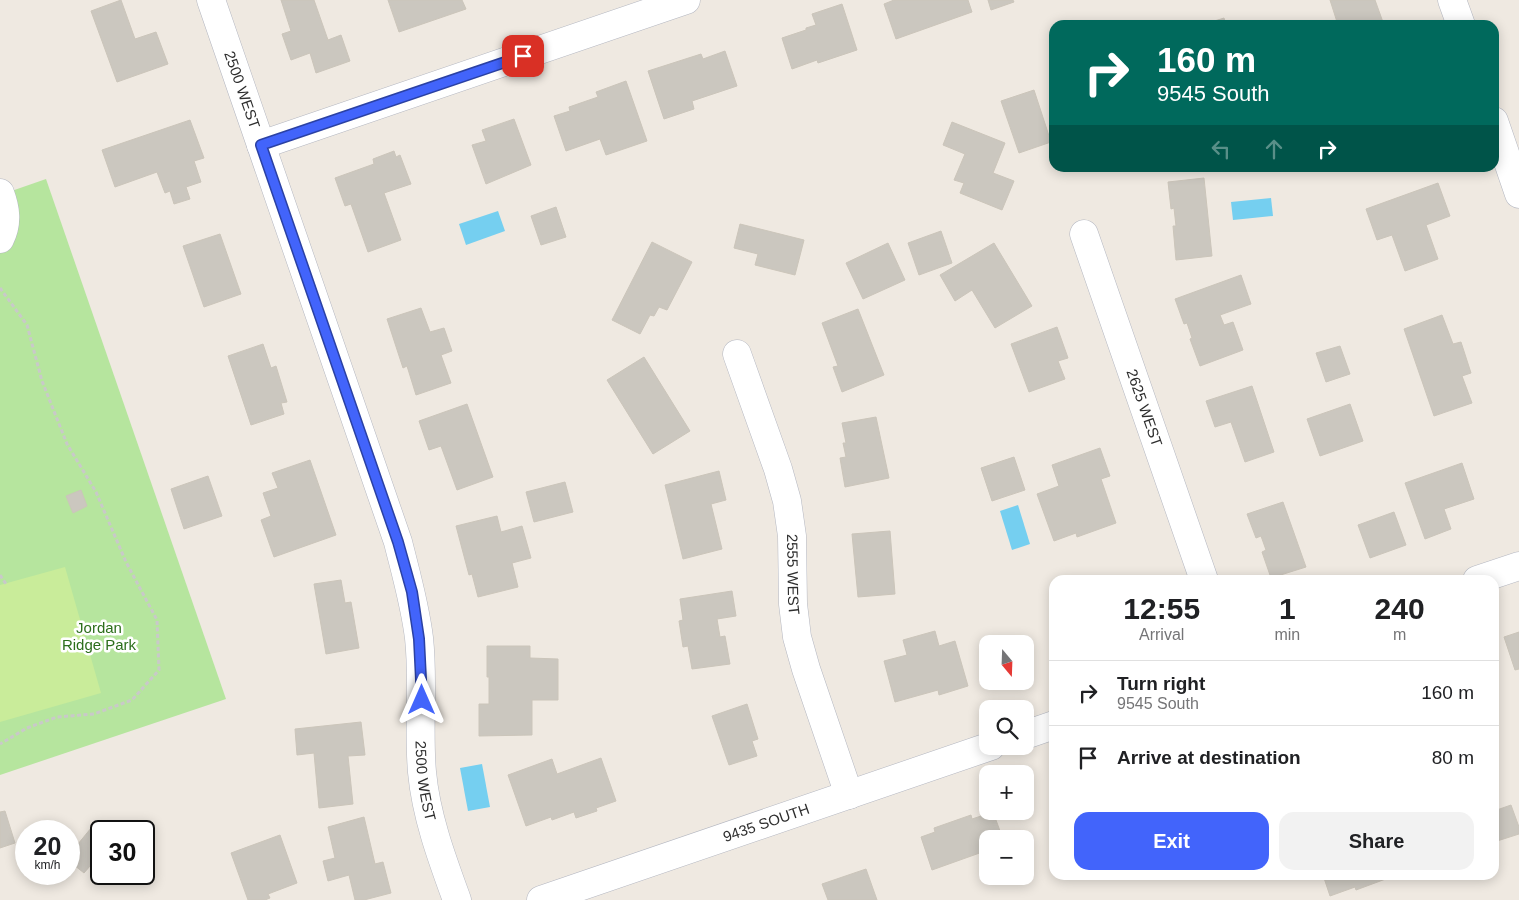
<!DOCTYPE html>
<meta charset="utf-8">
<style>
:root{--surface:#fff;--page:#f2f2f2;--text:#202124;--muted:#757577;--line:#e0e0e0;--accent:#4264fb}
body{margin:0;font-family:Helvetica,sans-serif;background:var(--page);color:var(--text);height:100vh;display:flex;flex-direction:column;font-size:19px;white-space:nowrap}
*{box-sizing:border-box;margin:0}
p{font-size:16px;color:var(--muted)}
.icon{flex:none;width:28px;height:28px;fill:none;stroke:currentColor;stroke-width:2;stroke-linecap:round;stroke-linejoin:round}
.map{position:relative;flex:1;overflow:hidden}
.sheet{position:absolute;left:1049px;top:575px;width:450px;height:305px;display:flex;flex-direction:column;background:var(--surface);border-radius:15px;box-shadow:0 2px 12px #0003}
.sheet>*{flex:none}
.banner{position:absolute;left:1049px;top:20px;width:450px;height:152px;border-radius:15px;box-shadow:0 2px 12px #0003;background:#00695c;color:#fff;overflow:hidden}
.needle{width:32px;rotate:161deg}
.fabs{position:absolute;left:979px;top:635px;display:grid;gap:10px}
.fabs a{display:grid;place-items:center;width:55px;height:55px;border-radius:10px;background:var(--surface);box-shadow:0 2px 12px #0003;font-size:25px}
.speed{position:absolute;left:15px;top:820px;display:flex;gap:10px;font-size:25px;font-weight:700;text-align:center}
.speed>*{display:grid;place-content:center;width:65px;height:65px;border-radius:50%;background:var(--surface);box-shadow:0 2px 12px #0003;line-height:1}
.speed small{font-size:12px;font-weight:400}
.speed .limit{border:2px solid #111;border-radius:8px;background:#fff;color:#111}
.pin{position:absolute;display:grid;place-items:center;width:42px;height:42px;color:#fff;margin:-21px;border-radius:10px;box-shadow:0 2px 8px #0006}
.me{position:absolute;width:55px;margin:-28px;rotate:0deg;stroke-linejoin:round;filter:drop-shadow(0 0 4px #0008)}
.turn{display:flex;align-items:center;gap:18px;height:105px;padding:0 25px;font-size:22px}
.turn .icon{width:65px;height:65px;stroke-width:2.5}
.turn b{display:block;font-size:35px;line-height:42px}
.lanes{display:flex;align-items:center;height:48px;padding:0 25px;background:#0003;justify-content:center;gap:25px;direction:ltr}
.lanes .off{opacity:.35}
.eta{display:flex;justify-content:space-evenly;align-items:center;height:85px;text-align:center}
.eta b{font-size:30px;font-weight:800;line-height:35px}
.button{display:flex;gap:10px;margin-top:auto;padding:10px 25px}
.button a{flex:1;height:58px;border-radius:15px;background:var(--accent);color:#fff;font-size:20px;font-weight:800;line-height:58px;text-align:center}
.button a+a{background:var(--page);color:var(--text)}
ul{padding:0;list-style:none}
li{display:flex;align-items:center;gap:15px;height:65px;padding:0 25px;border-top:1px solid var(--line)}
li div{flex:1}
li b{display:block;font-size:19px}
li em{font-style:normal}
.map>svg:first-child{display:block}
</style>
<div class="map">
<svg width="1519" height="900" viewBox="0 0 1519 900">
<rect width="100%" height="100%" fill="#efe9e1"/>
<polygon fill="#b6e59e" points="46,179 226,699 0,775 0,195"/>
<polygon fill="#c9ec9a" points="65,567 101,693 0,722 0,585"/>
<g fill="#75cff0">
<polygon points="1271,198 1273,216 1233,220 1231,202"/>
<polygon points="498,211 505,231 466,245 459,224"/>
<polygon points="1018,505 1030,544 1012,550 1000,511"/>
<polygon points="482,764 490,807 468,811 460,768"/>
</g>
<g fill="#cbc7bf" stroke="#cbc5ba">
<polygon points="121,0 135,39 156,32 168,64 117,82 91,11"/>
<polygon points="281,0 314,0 328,40 341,35 350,61 316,73 310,53 291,60 282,34 291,31"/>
<polygon points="388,0 462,0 466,9 399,32"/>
<polygon points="894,0 968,0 972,12 896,39 884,4"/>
<polygon points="988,0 1013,0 1014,2 991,10"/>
<polygon points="1330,0 1375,0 1384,25 1338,25"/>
<polygon points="842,4 857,50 818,63 817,60 792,69 782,38 806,30 806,28 816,25 812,14"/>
<polygon points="1224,18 1226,25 1202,25"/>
<polygon points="725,51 737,86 692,101 694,109 664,119 648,71 701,54 703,59"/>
<polygon points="626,81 647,141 606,155 600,139 566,151 554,116 570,111 569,107 598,97 596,92"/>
<polygon points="1034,90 1051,142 1019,153 1001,101"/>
<polygon points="514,119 531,165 486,184 472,145 486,141 482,130"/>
<polygon points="190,120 204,158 194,161 201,182 186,187 190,199 174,204 170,191 165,193 157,172 115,187 102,150"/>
<polygon points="952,122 1005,143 993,173 1014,181 1002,210 960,193 964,183 954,180 965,154 943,145"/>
<polygon points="394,151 396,157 400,155 411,184 384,193 401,240 368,252 351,204 345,206 335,178 374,164 373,159"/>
<polygon points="1204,178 1212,256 1176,260 1173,226 1176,226 1174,208 1171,209 1168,182"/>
<polygon points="1438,183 1450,216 1426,225 1438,259 1405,271 1392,235 1377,240 1366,209"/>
<polygon points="556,207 566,237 541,245 531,216"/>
<polygon points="740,224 804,240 795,275 755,265 758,254 734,248"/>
<polygon points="941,231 952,263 919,275 908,243"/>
<polygon points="220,234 241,294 204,307 183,246"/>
<polygon points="652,242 692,262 667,310 659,307 654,316 650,315 640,334 612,320"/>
<polygon points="888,243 905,280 863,299 846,263"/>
<polygon points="994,243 1032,306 995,328 972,290 955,301 940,275"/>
<polygon points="1241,275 1251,304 1220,315 1224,325 1233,322 1243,350 1200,366 1190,339 1192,338 1187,323 1184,324 1175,299"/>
<polygon points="421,308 430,332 444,328 452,351 441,355 451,383 416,395 407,366 403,368 387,319"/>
<polygon points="858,309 884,375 842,392 833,367 838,366 822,323"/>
<polygon points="1442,315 1453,344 1461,342 1471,373 1462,376 1472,403 1434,416 1404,329"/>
<polygon points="1057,327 1068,358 1058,361 1065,379 1029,392 1011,344"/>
<polygon points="263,344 271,368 276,366 287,402 281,403 284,414 251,425 228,356"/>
<polygon points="1340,346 1350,374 1326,382 1316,353"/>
<polygon points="644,357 690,431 653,454 607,380"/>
<polygon points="1252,386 1274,452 1245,462 1231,422 1215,427 1206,401"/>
<polygon points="467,404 493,477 457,490 441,446 429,450 419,421"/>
<polygon points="1350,404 1363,441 1320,456 1307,419"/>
<polygon points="876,417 889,478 845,487 840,458 846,457 843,443 846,443 842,423"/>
<polygon points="1100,448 1110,476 1101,479 1116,523 1077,537 1076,533 1054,541 1037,494 1059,486 1052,465"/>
<polygon points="1014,457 1025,490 992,501 981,468"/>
<polygon points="310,460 336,535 274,557 261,520 271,516 263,493 278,488 272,473"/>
<polygon points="1462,463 1474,499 1444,509 1451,529 1425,539 1405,483"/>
<polygon points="719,471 726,500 711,504 722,549 683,559 665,485"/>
<polygon points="208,476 222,516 184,529 171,489"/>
<polygon points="565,482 573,512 534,522 526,492"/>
<polygon points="81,490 87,506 73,513 66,496"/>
<polygon points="1283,502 1306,567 1271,578 1262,552 1266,550 1261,536 1256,538 1247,514"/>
<polygon points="1394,512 1406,545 1370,558 1358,525"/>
<polygon points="497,516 501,532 522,526 531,558 512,563 518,587 478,597 472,574 469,575 456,526"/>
<polygon points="890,531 895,594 858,597 852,534"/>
<polygon points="341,580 345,603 351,602 359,648 326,654 314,584"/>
<polygon points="732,591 736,616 717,619 720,637 725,636 730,664 692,669 688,646 683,647 679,621 683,620 680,599"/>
<polygon points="935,631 939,646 955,641 968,686 939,695 938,690 895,702 884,661 907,655 903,640"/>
<polygon points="1519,632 1519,669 1515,670 1504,637"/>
<polygon points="487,646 530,646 530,658 558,659 558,700 532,700 532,735 479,736 479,704 489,704 489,677 487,677"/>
<polygon points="747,704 758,739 752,741 757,756 729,765 712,716"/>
<polygon points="361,722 365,755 348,756 353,804 319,808 314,753 297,755 295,729"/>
<polygon points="601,758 616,801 596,808 597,811 576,818 574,812 552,820 551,817 526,826 508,775 552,759 557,774"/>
<polygon points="1511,805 1519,827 1519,834 1494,842 1494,811"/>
<polygon points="5,811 15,843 0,848 0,812"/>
<polygon points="993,812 1003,839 988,839 988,850 932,870 921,837 935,832 934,828 971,815 972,819"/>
<polygon points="364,817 375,864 383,862 391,893 364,900 355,900 349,875 328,881 323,861 335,858 328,827"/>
<polygon points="96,822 107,831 101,831 101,874 117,874 110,882 90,866 84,873 69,861 69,855"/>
<polygon points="280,835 297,883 268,894 270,898 265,900 248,900 231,853"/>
<polygon points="866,869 877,900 828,900 822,884"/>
<polygon points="1323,875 1390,875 1391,877 1356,890 1355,887 1330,896"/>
</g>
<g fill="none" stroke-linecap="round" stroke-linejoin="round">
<defs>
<g id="street">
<path id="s1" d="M211,0L398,542C406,574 415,605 419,638C424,683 418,727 422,772C426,816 442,859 457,900"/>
<polyline points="261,145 686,0"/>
<path d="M0,193C6,209 8,223 0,239"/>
<path id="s2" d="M1084,234L1204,580"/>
<path id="s3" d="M737,354L778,469L787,501L792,536L793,604L797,637L806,669L849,795"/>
<polyline points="1477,580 1519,566"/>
<polyline points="1025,735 1054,725"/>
<path id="s4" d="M541,900L991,746"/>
</g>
<g id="secondary">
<polyline points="1452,0 1461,25"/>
<polyline points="1494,121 1519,194"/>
</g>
</defs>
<use href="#street" stroke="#b4b7c1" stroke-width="29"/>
<use href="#secondary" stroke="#b4b7c1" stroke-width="29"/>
<g stroke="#c9c9c9" stroke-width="3" stroke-dasharray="4 2.5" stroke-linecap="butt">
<polyline points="0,288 27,325 42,381 67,444 96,492 126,562 157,620 159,670 132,700 94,714 57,717 27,728 0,744"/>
<polyline points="0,575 6,584"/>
</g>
<use href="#street" stroke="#fff" stroke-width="28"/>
<use href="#secondary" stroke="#fff" stroke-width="28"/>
</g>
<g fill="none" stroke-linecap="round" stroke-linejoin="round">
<defs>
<polyline id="route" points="422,700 419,639 412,592 398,542 261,145 523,56"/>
</defs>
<use href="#route" stroke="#2b41a3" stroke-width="12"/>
<use href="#route" stroke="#4264fb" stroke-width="9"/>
</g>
<g text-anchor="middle" stroke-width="5" stroke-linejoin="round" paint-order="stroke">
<g font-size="15" fill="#2e2e2e" stroke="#fff">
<text dy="5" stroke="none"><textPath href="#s1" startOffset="95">2500 WEST</textPath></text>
<text dy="5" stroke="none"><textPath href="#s2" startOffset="184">2625 WEST</textPath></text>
<text dy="5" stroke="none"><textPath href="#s3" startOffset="229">2555 WEST</textPath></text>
<text dy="5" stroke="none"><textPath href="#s1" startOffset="815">2500 WEST</textPath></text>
<text dy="5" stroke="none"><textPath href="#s4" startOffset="238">9435 SOUTH</textPath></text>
</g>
<g font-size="15" fill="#2c6e1b" stroke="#fff">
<text x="99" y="633">Jordan<tspan x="99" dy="17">Ridge Park</tspan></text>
</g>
</g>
</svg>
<div class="fabs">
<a><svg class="needle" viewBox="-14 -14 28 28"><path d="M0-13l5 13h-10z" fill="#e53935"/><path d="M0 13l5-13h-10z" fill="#757577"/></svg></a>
<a><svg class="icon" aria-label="search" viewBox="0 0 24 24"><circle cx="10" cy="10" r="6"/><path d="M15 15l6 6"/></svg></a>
<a>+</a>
<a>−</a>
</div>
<div class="speed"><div>20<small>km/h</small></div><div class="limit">30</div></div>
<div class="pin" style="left:523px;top:56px;background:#d93025"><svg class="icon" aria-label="arrive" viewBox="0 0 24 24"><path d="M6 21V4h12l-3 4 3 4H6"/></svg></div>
<svg class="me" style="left:422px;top:700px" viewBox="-20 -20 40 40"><path d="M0-17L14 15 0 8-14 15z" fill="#4264fb" stroke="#fff" stroke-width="4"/></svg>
<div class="banner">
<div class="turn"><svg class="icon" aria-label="right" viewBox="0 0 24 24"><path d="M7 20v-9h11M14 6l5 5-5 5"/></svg><div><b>160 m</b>9545 South</div></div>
<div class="lanes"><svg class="icon off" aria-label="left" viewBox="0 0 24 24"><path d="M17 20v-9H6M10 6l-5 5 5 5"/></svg><svg class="icon off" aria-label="ahead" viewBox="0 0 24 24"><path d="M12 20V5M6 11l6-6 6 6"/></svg><svg class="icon" aria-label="right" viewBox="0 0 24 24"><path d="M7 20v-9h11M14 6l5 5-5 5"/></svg></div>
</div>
<section class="sheet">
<div class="eta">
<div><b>12:55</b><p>Arrival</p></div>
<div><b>1</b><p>min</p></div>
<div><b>240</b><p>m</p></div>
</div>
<ul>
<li><svg class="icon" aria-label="right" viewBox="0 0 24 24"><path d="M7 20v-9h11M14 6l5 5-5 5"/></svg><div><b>Turn right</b><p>9545 South</p></div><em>160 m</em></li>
<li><svg class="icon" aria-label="arrive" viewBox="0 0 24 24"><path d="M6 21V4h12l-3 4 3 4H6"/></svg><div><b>Arrive at destination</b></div><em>80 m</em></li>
</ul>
<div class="button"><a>Exit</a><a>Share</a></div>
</section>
</div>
